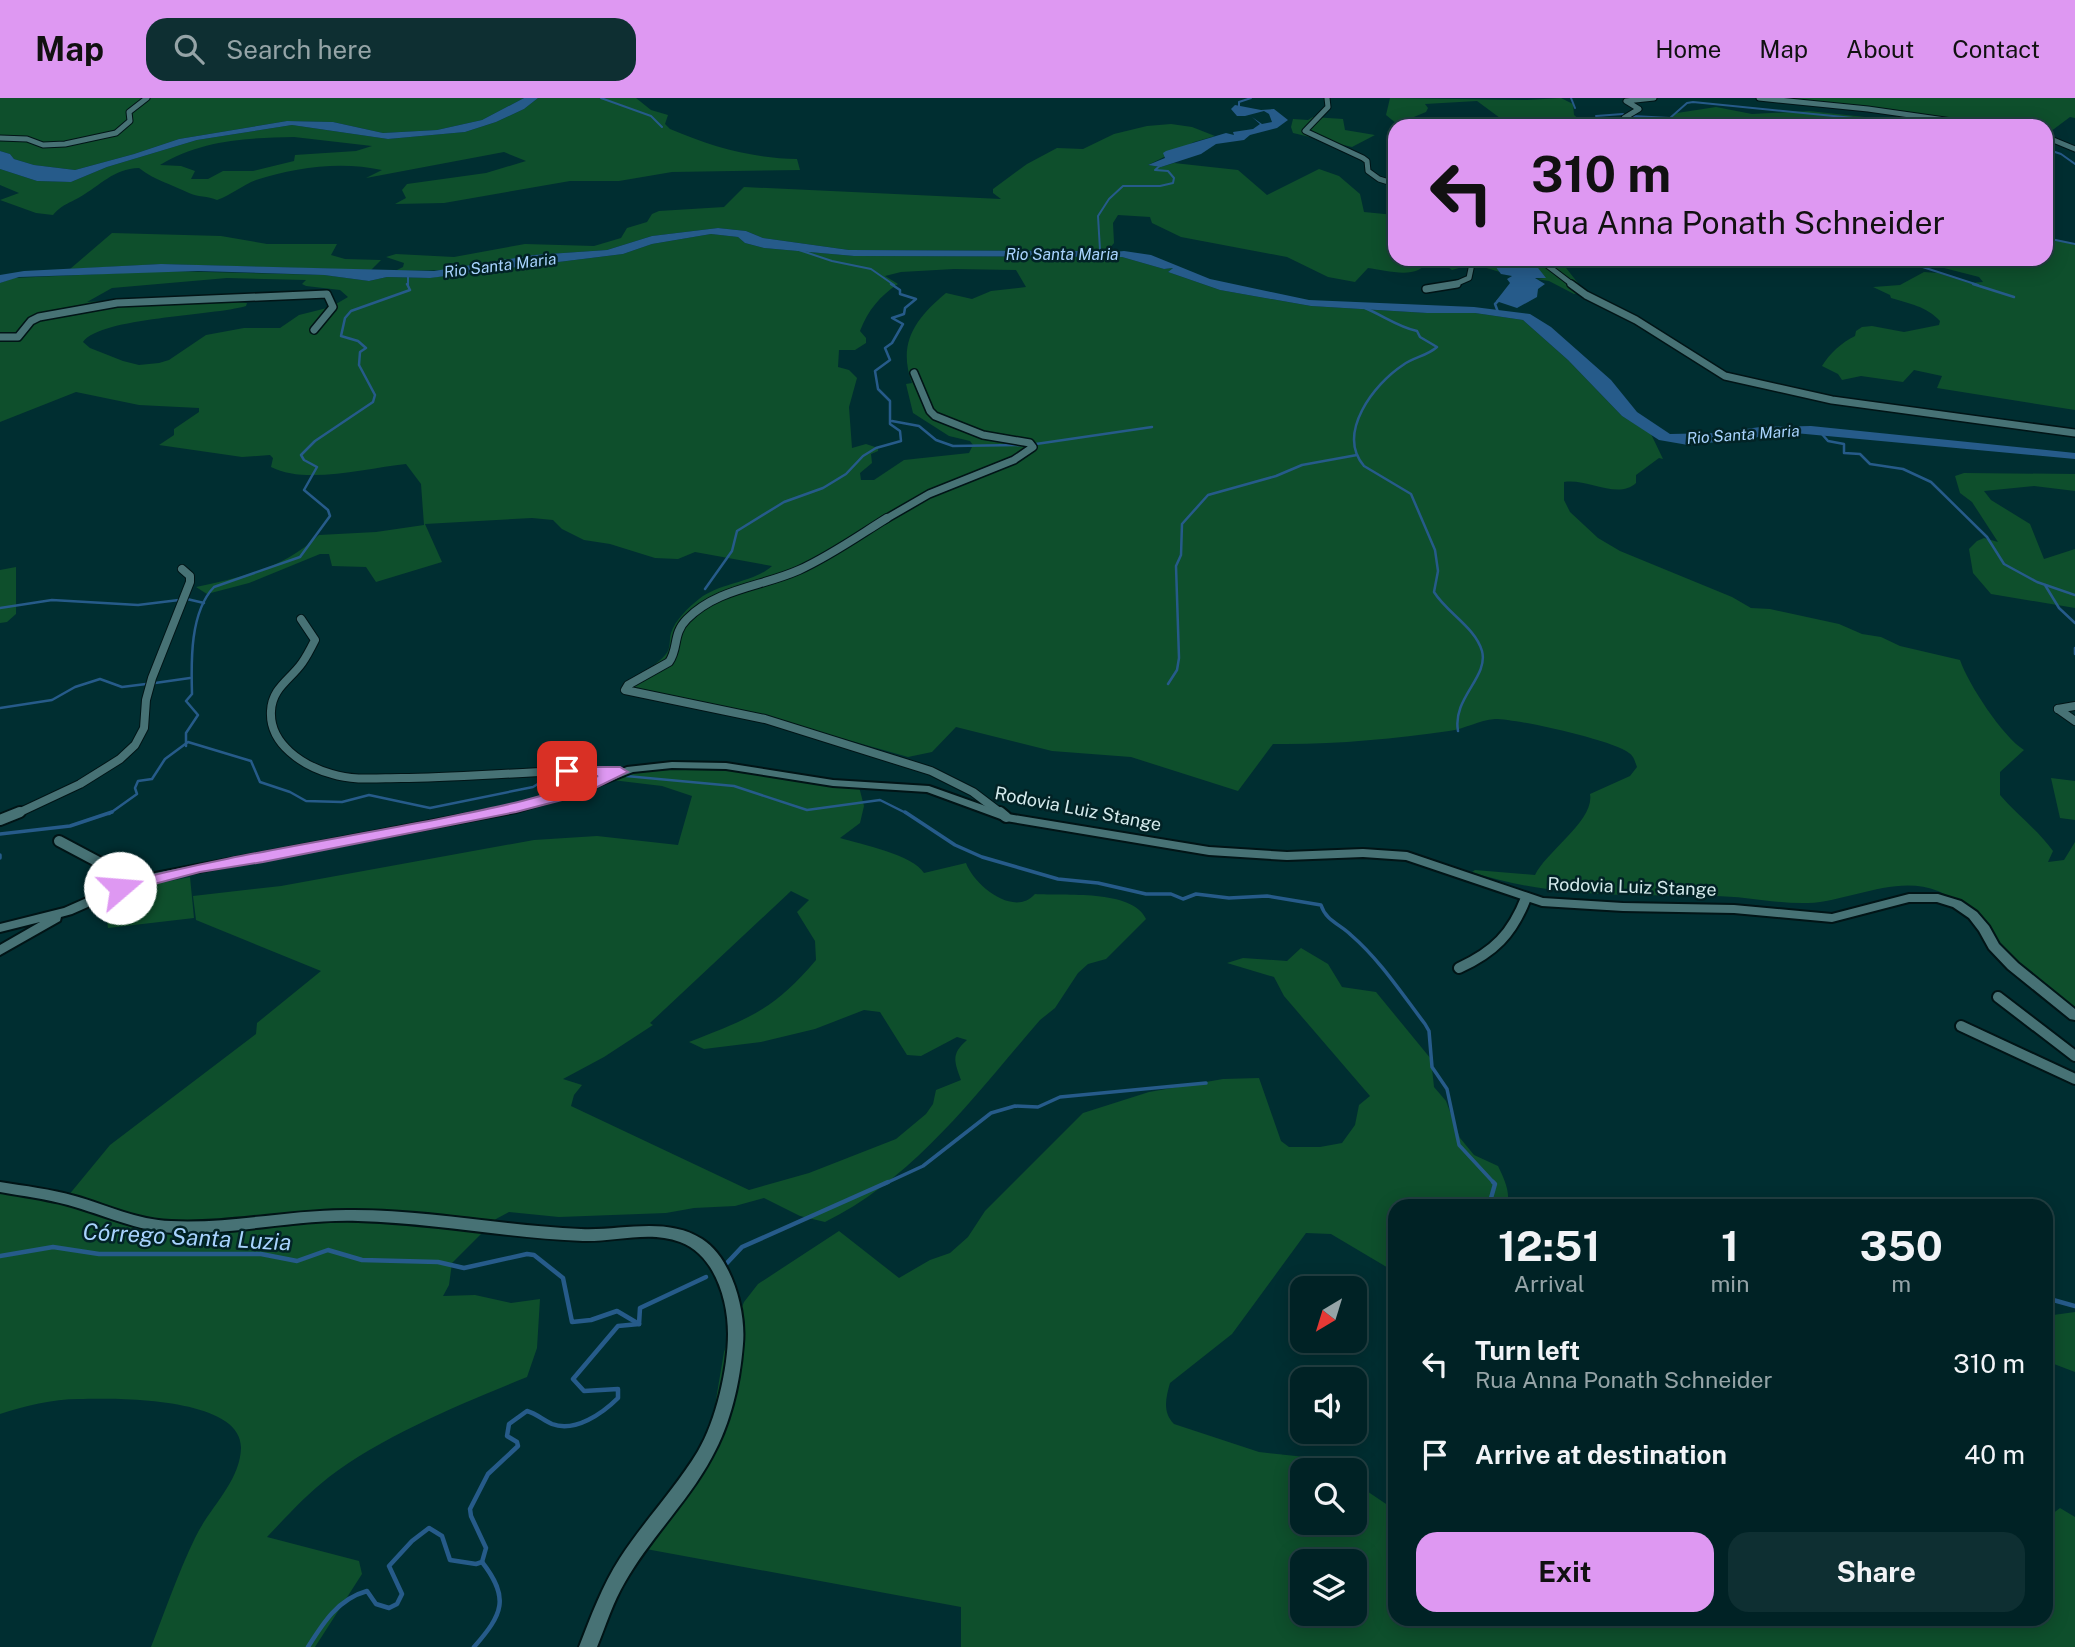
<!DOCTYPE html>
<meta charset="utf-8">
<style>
:root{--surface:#002225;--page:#0e2f32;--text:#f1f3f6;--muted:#95a4a7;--line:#223f42;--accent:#de98f2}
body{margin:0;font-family:"Public Sans",sans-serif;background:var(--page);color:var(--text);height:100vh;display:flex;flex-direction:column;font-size:26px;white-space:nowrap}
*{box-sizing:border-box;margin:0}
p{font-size:23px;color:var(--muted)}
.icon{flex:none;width:38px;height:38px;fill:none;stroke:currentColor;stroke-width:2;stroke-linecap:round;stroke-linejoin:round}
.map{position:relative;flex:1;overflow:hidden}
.panel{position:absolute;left:1388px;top:1101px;width:665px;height:427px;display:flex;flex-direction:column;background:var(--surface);border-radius:21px;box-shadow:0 4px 18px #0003,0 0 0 2px var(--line)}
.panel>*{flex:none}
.guide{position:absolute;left:1388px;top:21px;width:665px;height:147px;border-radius:21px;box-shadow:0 4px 18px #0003,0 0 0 2px var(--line);background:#de98f2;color:#111;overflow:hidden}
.needle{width:46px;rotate:218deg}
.buttons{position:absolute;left:1290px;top:1178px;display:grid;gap:14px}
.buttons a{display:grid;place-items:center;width:77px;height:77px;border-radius:14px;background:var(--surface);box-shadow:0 4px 18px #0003,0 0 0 2px var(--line);font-size:35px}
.pin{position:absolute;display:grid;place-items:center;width:60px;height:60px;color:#fff;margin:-30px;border-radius:14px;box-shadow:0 4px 10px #0006}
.me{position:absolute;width:77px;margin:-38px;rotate:72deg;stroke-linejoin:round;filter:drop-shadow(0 0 5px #0008)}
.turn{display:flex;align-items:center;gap:24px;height:147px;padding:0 28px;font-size:32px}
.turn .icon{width:91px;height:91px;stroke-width:2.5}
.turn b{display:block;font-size:49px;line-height:60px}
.eta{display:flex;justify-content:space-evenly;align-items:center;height:119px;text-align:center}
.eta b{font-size:42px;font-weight:700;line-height:49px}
.button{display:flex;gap:14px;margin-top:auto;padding:14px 28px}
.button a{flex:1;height:80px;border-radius:21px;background:var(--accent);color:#111;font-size:28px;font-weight:700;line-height:80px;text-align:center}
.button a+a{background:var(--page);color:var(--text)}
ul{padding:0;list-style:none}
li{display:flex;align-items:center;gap:21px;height:91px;padding:0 28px}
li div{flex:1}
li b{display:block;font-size:26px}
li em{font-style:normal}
header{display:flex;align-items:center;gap:42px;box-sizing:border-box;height:98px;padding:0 35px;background:var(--accent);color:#111}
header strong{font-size:33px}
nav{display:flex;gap:38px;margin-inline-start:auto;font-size:24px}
.search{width:490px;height:63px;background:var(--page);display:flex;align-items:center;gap:18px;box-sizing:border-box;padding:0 24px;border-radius:21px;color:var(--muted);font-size:26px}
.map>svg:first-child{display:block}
</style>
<header>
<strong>Map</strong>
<div class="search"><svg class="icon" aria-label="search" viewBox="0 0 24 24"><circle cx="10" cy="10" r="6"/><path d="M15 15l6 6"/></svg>Search here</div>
<nav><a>Home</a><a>Map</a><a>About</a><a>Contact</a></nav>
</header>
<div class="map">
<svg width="2075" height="1549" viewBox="0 0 2075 1549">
<rect width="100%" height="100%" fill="#002e31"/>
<g fill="#0e4f2c" fill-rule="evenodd">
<polygon points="0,0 524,0 482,22 437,32 383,35 333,24 287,23 179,41 134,56 75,72 34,67 14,61 10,56 0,53"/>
<path d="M538,0H636L651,12L668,17L665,26L670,31C712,49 752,60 797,61L800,72L672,74L619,83H570L444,105L395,106L406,100L402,92L407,86L486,75L526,63L504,54L366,80L382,72C342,63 295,69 256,82C243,87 231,97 217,102C208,98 197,99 189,95C171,86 156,83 139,70C113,71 101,87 80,99C68,106 63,106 53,117L36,115L0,102L19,95L0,87V71L37,83L71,84L107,69L197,42L292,27L388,41L465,34L496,24L524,11ZM294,39L372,48L356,53L295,57L294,63L253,73H223L208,81H191L195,73L181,68L160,67C201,42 247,40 294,39Z"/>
<polygon points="1390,0 1527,2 1561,0 1573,6 1574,17 1588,28 1498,28 1500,20 1477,3 1425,6 1428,10 1426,14 1397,26 1386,17"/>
<polygon points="1761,0 2075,0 2075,20 2070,19 2046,37 2046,28 1972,28 1914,20 1929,28 1710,28 1705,23 1670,20 1677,15 1716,9 1752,16 1809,13 1884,21 1892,21 1899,17"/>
<polygon points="1313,19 1343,21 1345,32 1375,37 1352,49 1293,35 1291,29 1293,21 1308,22"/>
<path d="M1171,26L1192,29L1215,38L1194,44L1148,67L1161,69L1174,65L1238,72L1267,97L1319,71L1339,78L1360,96L1364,114L1395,117V161H1493L1497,163L1496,170L1500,174L1473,166L1452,172L1442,165L1428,162C1419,183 1386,172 1368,170L1355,184L1328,179L1287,159L1181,139L1152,125L1150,119L1118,117L1113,125L1114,145L1109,151L1088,153L849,152L763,140L746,133L718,130L652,138L607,152L534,157L448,172L395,173L403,169L404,165L386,159L396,156L454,159L525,146L594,148L621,140L627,130L647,124L652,116L659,113L724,109L744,89L1001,101L993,95V91L1027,66L1057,50L1083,51L1114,36L1147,28Z"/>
<polygon points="112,135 221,138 267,146 337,146 331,157 345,161 381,162 371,172 161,166 70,171"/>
<path d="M711,136L738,139L745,145L764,150L854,158L1122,159L1164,171L1173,170L1168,174L1220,192L1311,208L1427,215H1475L1523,222L1568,262L1622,318L1651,336L1663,361L1659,360L1636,377V385C1618,402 1587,380 1564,384V402L1570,414L1598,440L1620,453L1732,499L1751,510L1770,511L1839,526L1862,536L1881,539L1900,548L1960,562C1968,586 2003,639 2024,652L2000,674V697C2017,717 2038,732 2053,753L2048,764L2064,762L2075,744V914C2054,899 2028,886 2010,869C1983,844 1974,808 1938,793C1897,776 1850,803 1808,805C1776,806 1745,798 1713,798C1632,797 1550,800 1472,774L1475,772L1535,777C1546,754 1595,722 1590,696L1630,678L1637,669C1635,664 1634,658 1629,655C1612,642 1518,621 1495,621C1479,622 1465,631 1449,633C1391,641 1332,647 1273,646L1238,693L1131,659L1052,653L956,629L932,654L908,659L767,619L628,592L631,582C643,574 657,567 666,556C671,550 669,542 671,535C675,522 689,509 699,501C721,484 753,485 772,468L695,454L678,461L655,460L610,446L584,442L562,431L553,422L532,420L425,426L442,464L376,484L366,469L332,468L329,456H320L249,485L207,496L196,489C240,480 285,470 319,437L376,434L424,427L421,386L406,366C367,370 306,387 271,369L273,360L270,357L242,359L159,347L174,337V331L199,314V310L139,307L76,294L0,324V185L14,180L166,173L324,177L369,183L387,179L428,180L623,156L652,146ZM954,171L1016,172L1026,189L991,193L972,201L946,195C916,220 897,245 912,285L906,286L913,315L949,338L970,343L973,347L969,355L904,362L874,382H861L860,375L872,365L871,356L878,353V350L866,346L852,350L849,309L857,280L849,272L838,269L839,252H855L866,245V240L860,233C868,212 880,198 898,186L885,178L901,174ZM227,180L306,182L302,186L306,188L340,192L348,199L331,209L299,217L280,230H244L206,237L169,262L159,265L139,267L123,263L90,250L83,244C101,219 213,218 246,208L247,205L205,200V197L87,204L112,190Z"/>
<path d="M2046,139L2075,147V312L1937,290L1942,278L1914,272L1903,284L1861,278L1842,282L1838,276L1822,268C1830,255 1841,245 1855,238L1856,233L1862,229L1872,228L1904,234L1939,227L1940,223C1926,208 1910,206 1891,200L1890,197L1873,189L1900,187L1924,174L1938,175L1969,185L1983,184L1979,179L1909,161H2046Z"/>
<polygon points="1531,161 1559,161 1585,194 1574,196 1549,183 1536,181 1545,180"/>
<polygon points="1964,375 2075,376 2075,393 2034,388 1984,393 1991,402 2030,426 2044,461 2075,451 2075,510 1991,496 1973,475 1969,451 1977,443 1984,440 1998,444 1972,404 1960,395 1955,378"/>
<polygon points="16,469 16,516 7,524 0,525 0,472"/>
<path d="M711,667L858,685L864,708L860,725L840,740C861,746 913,757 924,775L966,765C974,787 1014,820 1035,796C1063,798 1133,791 1146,821L1106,861L1088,866L1078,875L1055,910L1040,922C976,996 915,1080 825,1124L800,1118L764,1100L735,1108L694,1110L666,1115L559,1119L509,1114L496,1121L452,1165L449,1187L443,1198L475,1197L511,1205L540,1201L537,1250L527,1279C463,1305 384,1337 329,1379C306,1397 287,1418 267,1439L359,1463L362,1476L315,1549H151C165,1513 178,1475 195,1440C209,1410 240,1384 241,1350C242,1298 112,1300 79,1301C52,1301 25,1308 0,1316V1087L68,1098L110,1047L256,936L257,925L321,873L196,822L193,798L281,788L534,742L597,738L678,747L692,698L662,688L612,682L604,678L627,670ZM791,793L809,802L797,814L815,843L816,862C774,912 748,921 689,944L704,951L761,944L815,931L864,912L880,914L907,957L921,958L957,939L967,942C951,956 954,963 961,982L936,992L933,1006L926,1016L896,1041L809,1075L749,1092L571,1008L574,997L582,987L563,981L604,959L653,927L650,925Z"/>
<polygon points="2051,680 2075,683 2075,722 2060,720"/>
<polygon points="190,779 194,820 108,830 104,803 136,790"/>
<path d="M1301,850L1328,866L1342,889L1376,894L1431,961L1434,989L1446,1003L1460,1040L1474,1057L1498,1068C1504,1080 1511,1095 1507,1108H1395V1174L1331,1136L1306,1135L1232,1236L1170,1285C1166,1299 1162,1314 1174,1326L1259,1354L1305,1359L1333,1372H1302V1424H1354L1355,1385L1395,1412V1521H2046V1417L2048,1419L2060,1410L2075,1419V1549H961V1509L635,1449L678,1387L687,1368L711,1331L724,1254L744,1204L758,1186L839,1133L899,1180L930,1162L950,1155L968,1139L985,1113L1083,1015L1149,994L1223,981L1259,980L1281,1043L1289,1049H1320L1342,1045L1355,1027L1359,1007L1370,998L1284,898L1274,879L1227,865L1243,860L1287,863ZM1302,1463H1354V1516H1302Z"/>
<polygon points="2075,1214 2075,1274 2046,1263 2046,1218"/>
</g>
<g fill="#265b8a">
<polygon points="524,0 538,0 524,11 496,24 465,34 388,41 292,27 197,42 107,69 71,84 37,83 0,71 0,53 10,56 14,61 34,67 75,72 134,56 179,41 287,23 333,24 383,35 437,32 482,22"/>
<polygon points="1235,7 1261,12 1274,11 1288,22 1277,30 1250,37 1244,42 1216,46 1201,56 1161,69 1148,67 1165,60 1163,55 1166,53 1226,35 1234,37 1233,34 1253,31 1260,26 1252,19 1262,26 1272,24 1269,16 1264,13 1245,18 1237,18 1231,11"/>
<polygon points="718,130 746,133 763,140 849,152 1088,153 1093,156 1124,153 1151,157 1210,181 1309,202 1474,209 1530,216 1551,229 1611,282 1637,314 1670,336 1718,335 1760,329 1811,328 2075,355 2075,361 1784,334 1770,335 1755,340 1688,347 1659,342 1622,318 1568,262 1523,222 1475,215 1427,215 1311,208 1220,192 1168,174 1173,170 1164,171 1122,159 854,158 764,150 745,145 738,139 711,136 652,146 623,156 430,180 387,179 369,183 324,177 198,173 19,179 0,185 0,177 24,173 161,166 434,173 534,157 607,152 652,138"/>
<polygon points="1493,161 1531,161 1546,180 1535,180 1545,186 1538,191 1537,199 1517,210 1496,203 1510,185 1507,181 1512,178 1501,176 1494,167 1497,163"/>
</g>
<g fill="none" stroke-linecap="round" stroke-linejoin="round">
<g stroke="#265b8a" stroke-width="2">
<polyline points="601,0 651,18 662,29"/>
<polyline points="1571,0 1575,10"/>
<polyline points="1239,9 1239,4 1251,0"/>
<polyline points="1596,18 1623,16"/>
<polyline points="1633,18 1670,20 1687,5 1693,4 1934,28"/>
<polyline points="2046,51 2061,56 2075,66"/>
<polyline points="2046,140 2075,146"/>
<polyline points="796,151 832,163 871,171 894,187"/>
<polyline points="1104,155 1100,152 1098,118 1109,101 1123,88 1160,88 1173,85 1174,80 1168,73 1155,72 1162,66"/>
<polyline points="1898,161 1978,187"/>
<polyline points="408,178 408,187"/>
</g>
<g stroke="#265b8a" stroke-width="2.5">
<polyline points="1973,186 2014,199"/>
<path d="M1365,210C1384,218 1398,229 1417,233L1420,239L1437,249C1427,258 1414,259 1403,267C1374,286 1336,335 1364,368L1411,396L1435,452L1438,473L1434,494C1447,515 1475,529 1482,553C1489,579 1452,600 1458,633"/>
<polyline points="1498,214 1495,206 1500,201"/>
<polyline points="892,323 919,328 936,342 953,348 1025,347"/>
<polyline points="1821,335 1828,343 1844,346 1844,355 1860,356 1870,366 1903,371 1931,384 1987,439 2004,466 2037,484 2075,497"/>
<polyline points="1036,346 1152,329"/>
<polyline points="2045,487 2059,510 2075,525"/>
<polyline points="705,491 732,453 737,433 784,404 823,390 846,376 863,358 876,350 901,343 900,333 890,326 890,303 878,291 875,273 890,262 885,250 892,245 903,226 892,220 904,216 905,210 916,201 900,196 900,192 891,186"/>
<polyline points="187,501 204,505"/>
<polyline points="0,510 52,502 138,507 179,502"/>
<polyline points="2075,550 2075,556"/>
<polyline points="155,585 190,580"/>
<polyline points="1168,586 1177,572 1179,560 1176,468 1181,457 1182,426 1208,397 1276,378 1302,367 1357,357"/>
<polyline points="0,610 52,602 75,589 100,581 122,589 146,586"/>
<path d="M186,648V635L198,617L186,603L192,596C191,563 190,514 214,489L300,459L330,418L328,412L304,392L317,369L304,362L301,357L315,343L373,304L375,297L359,267L360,254L366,250L358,243L341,238L345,220L351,213L410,192L407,186"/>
<polyline points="626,678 734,688 807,712 880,702 908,716"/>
<polyline points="109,716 137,696 135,690 138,683 152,681 165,661 188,644 251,663 260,684 290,694 306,703 342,704 369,697 430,710 533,689 549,679 590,677"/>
</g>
<g stroke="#265b8a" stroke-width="3.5">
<path d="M905,714L955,747L982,759L1058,781L1098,785L1146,796H1171L1183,801L1196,796L1229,800L1267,798L1321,807C1326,823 1340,826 1351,837C1380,862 1402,896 1425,926L1429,933L1432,969L1447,991L1459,1047L1495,1086"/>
<polyline points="0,736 70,728 112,714"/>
<polyline points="0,757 0,760"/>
<polyline points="884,1086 923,1068 991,1015 1015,1008 1038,1009 1060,999 1206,985"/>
</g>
<g stroke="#265b8a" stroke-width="4.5">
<polyline points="1493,1084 1495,1086 1491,1100 1495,1108"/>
<polyline points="0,1158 53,1149 99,1156 261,1156 297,1163 328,1152 362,1162 438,1164 464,1170 527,1156 534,1157 563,1180 572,1224 591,1222 617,1213 639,1226"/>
<polyline points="726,1166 742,1149 888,1084"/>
<polyline points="2046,1200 2075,1208"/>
<polyline points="639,1226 640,1210 706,1179"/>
<path d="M482,1464L486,1450L471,1418L470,1411L488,1376L518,1348L517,1344L507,1338L509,1326L527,1313C537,1316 543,1322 552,1326C575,1335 603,1315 618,1300V1291L584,1293L573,1281L618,1228L639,1226"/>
<path d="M308,1549C323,1525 338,1501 367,1493L376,1506L389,1510L397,1506L402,1496L389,1468L412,1443L429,1430L442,1438L450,1462L476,1466L482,1464"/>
<path d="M474,1549C503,1516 510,1500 482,1464"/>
</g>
<defs>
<g id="minor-far3">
<polyline points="1327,0 1328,9 1305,33 1363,60 1367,63 1368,73 1379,81 1395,86"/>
<polyline points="1759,0 1868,11 1987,28"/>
<polyline points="1632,28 1624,20 1639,11 1626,3 1654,0"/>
<polyline points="2046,39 2075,51"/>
<polyline points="0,40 27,41 43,47 65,46 116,35 130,23 129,14 147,0"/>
<polyline points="1539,161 1573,187"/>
<polyline points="1453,187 1469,180 1473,161"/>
</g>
<g id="minor-far2">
<polyline points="1571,186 1586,197 1636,222 1725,278 1832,302 2075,335"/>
<polyline points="1426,191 1457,186"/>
<polyline points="0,239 18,239 31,223 39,219 117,205 327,196 333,209 314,232"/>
<polyline points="884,422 929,396 1014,362 1033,349 1030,345 983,337 935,318 930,313 914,275"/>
</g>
<g id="minor-far1">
<path d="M887,420C858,438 830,458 799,472C761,489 718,490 687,521C672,536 679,550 669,564L628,587L625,592L765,621L931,673L973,694L1002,716"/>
<path d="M301,521L315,542C311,550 307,558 302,565C290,582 272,590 271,613C269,646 303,668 332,676C354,683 379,680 401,680C474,680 547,670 620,674"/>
<polyline points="2058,611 2075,623"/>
<polyline points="2058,611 2075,608"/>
<polyline points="16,716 80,686 120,661 135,647 144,630 146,602 152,580 190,484 190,478 182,471"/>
</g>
<g id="minor">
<polyline points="1000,714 1006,719"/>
<polyline points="0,722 20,714"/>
<polyline points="59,743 136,784"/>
<path d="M1459,870C1494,854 1512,836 1526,800"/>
<polyline points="1998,899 2075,958"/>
<polyline points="1961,928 2075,981"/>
</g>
<g id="tertiary">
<polygon points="672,664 726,665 833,682 929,688 1008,716 1209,749 1287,754 1363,751 1407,754 1543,800 1623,805 1734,807 1832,816 1909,796 1938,796 1961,803 1977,814 1989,828 1999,846 2018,865 2075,911 2075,922 2070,921 2008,871 1989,851 1979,833 1969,820 1953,809 1937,804 1909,804 1832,824 1734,815 1623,813 1542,808 1406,762 1363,759 1287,762 1209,757 1006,723 927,694 833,688 726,671 672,670 633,674 580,695 516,714 161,781 124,793 72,816 61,819 60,823 0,857 0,847 40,824 0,834 0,826 64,810 116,787 155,775 514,707 572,691 627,669"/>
<path d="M0,1084C25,1088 51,1091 75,1098C107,1107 137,1122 171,1123C232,1126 292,1111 353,1112C429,1112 505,1128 581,1131C621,1133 666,1118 702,1141C732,1160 746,1213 743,1246C740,1284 731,1325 712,1359C688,1404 650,1440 625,1484C613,1504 606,1527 597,1549H579C591,1518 602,1488 620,1460C644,1423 675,1391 698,1353C716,1323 728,1270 728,1236C728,1202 715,1157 680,1144C650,1132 614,1144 583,1143C508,1140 433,1125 358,1123C296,1121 236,1137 174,1135C137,1133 104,1117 68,1107C46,1101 23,1098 0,1094Z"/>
</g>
</defs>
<use href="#minor-far3" stroke="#011416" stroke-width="7"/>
<use href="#minor-far2" stroke="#011416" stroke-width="10"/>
<use href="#minor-far1" stroke="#011416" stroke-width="10"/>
<use href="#minor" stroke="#011416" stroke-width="14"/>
<use href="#tertiary" stroke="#011416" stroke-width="4"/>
<use href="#minor-far3" stroke="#477275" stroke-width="5"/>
<use href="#minor-far2" stroke="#477275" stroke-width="7"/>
<use href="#minor-far1" stroke="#477275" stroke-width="8"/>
<use href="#minor" stroke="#477275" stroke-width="10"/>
<use href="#tertiary" fill="#477275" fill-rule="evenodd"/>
</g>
<path fill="#de98f2" stroke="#90639d" stroke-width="2" d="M567,669H620L628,674L581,697L516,714L263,764L200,774L120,795L111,790L114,787C215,760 319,744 423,724C482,712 542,702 598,678L562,677L560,673Z"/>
<g text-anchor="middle" stroke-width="5" stroke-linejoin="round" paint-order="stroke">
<g font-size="16" font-style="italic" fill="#a8d3fe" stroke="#022326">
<text x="1062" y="162">Rio Santa Maria</text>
<text transform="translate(500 167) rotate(-7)" y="6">Rio Santa Maria</text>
<text transform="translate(1743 336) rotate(-4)" y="6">Rio Santa Maria</text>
</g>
<g font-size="18" fill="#d4eaec" stroke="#022326">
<text transform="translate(1078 711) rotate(11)" y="6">Rodovia Luiz Stange</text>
<text transform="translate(1632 789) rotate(2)" y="6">Rodovia Luiz Stange</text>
</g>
<g font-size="23" font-style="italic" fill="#a8d3fe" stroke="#022326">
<text transform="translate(187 1139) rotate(3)" y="8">Córrego Santa Luzia</text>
</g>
</g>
</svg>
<div class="buttons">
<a><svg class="needle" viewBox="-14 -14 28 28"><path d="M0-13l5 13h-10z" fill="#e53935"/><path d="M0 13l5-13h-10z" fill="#95a4a7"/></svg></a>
<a><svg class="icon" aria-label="sound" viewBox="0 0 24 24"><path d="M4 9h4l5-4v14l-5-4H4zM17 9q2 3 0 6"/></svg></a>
<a><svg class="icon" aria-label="search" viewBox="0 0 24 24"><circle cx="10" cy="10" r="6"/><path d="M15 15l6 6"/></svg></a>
<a><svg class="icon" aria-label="layers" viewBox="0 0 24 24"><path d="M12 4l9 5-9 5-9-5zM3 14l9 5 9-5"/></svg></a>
</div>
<div class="pin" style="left:567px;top:673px;background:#d93025"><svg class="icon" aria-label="arrive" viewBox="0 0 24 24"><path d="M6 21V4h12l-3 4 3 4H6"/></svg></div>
<svg class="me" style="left:120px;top:790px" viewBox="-20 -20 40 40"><circle r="19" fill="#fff"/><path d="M0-13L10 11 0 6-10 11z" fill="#de98f2"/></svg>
<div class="guide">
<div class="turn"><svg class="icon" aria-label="left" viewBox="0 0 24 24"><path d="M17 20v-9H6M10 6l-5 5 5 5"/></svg><div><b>310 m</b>Rua Anna Ponath Schneider</div></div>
</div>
<section class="panel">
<div class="eta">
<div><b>12:51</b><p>Arrival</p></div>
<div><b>1</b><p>min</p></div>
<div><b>350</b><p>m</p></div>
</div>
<ul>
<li><svg class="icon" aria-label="left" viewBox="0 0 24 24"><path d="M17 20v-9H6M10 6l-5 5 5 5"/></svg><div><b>Turn left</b><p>Rua Anna Ponath Schneider</p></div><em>310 m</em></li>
<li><svg class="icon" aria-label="arrive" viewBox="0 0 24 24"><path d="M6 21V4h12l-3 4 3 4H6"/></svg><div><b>Arrive at destination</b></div><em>40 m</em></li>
</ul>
<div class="button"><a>Exit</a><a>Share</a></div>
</section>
</div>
